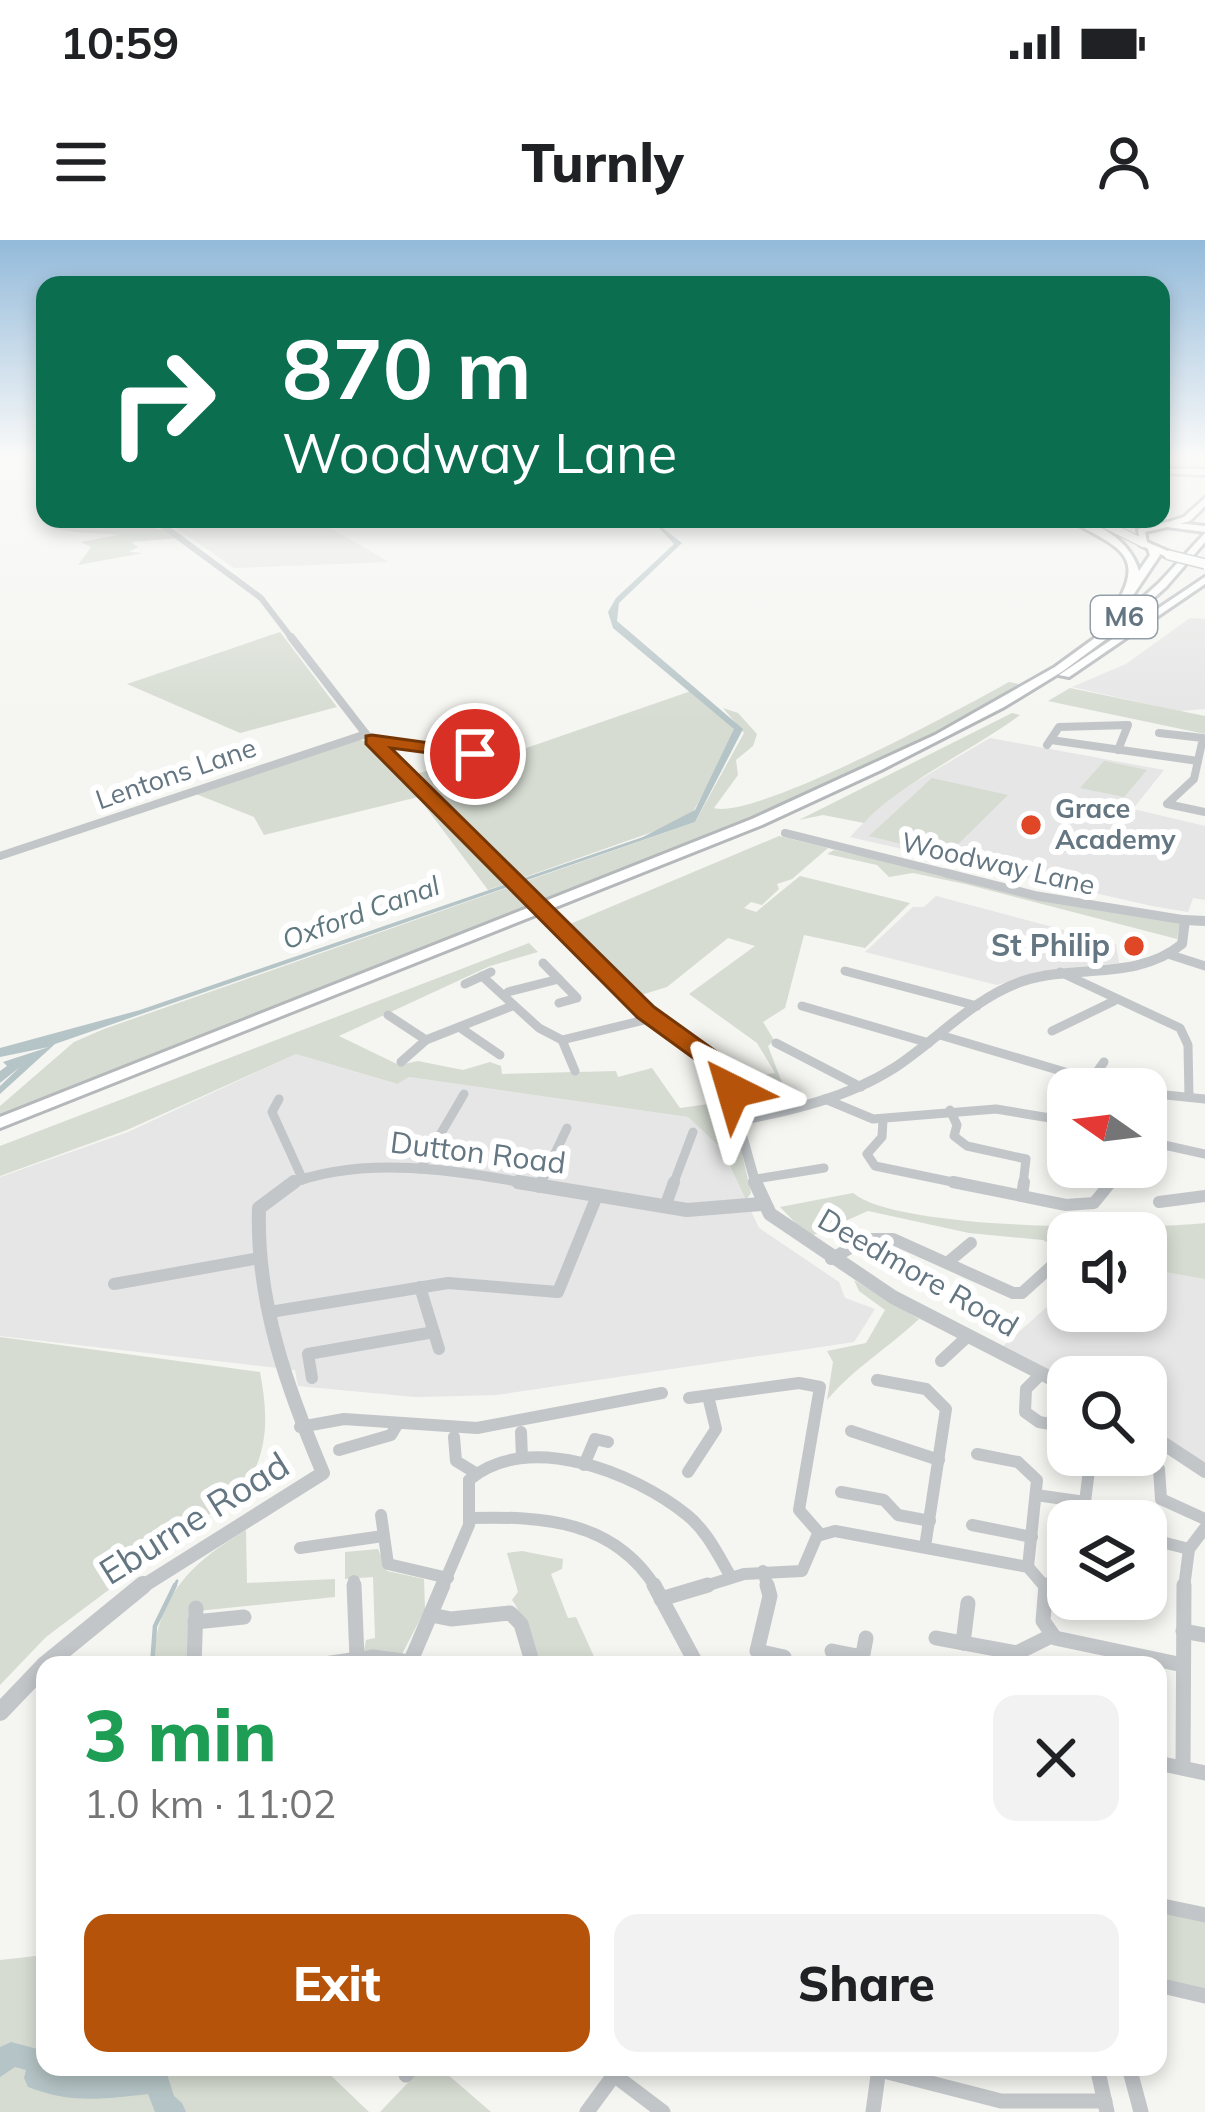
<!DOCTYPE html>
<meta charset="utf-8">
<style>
:root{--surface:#fff;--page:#f2f2f2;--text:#202124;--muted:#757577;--accent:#b45309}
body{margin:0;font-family:Mulish,sans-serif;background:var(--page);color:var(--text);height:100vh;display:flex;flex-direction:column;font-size:45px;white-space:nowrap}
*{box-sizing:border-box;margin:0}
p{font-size:39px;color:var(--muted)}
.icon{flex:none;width:66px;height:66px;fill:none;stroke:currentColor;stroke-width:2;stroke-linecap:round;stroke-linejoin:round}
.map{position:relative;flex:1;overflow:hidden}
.drawer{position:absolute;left:36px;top:1416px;width:1131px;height:420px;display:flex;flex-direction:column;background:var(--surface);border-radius:24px;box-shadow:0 6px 18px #0003}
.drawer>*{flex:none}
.hud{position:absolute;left:36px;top:36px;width:1134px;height:252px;border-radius:24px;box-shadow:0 6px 18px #0003;background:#0b6e4f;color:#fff;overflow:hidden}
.needle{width:78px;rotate:284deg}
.controls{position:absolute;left:1047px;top:828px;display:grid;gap:24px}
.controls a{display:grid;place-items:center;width:120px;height:120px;border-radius:24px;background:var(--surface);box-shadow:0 6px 18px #0003;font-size:60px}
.pin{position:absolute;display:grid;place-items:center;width:102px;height:102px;color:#fff;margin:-51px;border:6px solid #fff;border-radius:50%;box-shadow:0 3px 12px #0007}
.me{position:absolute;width:132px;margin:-66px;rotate:320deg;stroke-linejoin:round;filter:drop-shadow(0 0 9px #0008)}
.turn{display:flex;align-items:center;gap:42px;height:252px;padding:0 48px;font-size:54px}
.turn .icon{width:156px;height:156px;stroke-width:2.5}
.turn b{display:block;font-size:84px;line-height:102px}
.round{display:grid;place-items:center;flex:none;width:126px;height:126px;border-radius:24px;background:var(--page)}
.summary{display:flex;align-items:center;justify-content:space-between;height:204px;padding:0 48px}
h1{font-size:72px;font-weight:800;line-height:90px;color:#1e9e55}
.action{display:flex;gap:24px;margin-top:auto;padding:24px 48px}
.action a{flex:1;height:138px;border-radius:24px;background:var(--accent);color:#fff;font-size:48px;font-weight:800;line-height:138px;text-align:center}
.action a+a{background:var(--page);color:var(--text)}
.status{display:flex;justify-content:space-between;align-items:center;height:84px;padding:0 60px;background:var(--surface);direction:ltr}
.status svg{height:33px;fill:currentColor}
header{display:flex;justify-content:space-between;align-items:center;height:156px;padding:0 48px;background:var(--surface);font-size:54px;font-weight:800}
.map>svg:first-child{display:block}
</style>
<div class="status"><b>10:59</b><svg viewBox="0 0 49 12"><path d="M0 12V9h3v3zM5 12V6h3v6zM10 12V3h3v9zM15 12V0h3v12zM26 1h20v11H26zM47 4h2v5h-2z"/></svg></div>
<header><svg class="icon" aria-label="menu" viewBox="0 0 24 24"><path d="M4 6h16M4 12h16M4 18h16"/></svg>Turnly<svg class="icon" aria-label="person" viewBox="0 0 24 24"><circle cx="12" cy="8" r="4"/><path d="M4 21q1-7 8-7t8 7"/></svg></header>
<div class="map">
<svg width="1205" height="1872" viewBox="0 0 1205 1872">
<rect width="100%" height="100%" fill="#f5f5f1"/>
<g fill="#e5e6e5">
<polygon points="163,279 315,279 389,322 234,328"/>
<polygon points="1190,378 1205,379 1205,469 1179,471 1072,447 1126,424"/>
<polygon points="990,498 1164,530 1133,569 1205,586 1205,660 1193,658 1188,672 1152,666 850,597 885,560"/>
<polygon points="936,656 1116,704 1119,723 1049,730 997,745 865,712 913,667 924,667"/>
<polygon points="296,814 396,844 409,837 688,877 722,909 759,988 839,1042 845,1058 875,1069 854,1102 497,1155 415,1157 298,1146 295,1130 0,1096 0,937 128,892"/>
<polygon points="1146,1029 1205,1039 1205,1224 1146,1188 1146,1137 1068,1141 1001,1108 1068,1048 1068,1071 1146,1071"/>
</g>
<g fill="#d6dcd2">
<path d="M50,279H148L127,285L166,290L179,298L131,302L138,307L129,312L143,313L78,325L91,307L81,302L118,295C100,293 69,294 51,287Z"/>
<polygon points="280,392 337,467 240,493 127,444"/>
<path d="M1009,442L1019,444L932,495L782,566L0,875V866L74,802L104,789L695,582L744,493L723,468L738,473L757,494L753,506L736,520L738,535L714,568C755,580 963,468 1009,442Z"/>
<polygon points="1070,448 1205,476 1205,494 1048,461"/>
<polygon points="694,450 739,489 689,579 488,650 418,557 264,595 254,577 196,554 357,499 365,501 422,556 406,536 427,531 437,537 474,516 453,512 460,507 509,514"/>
<path d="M1012,473L1020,475C976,508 896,546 864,583L823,575L799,580Z"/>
<polygon points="1104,521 1105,521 1147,530 1124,557 1080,548"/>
<polygon points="932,538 1008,555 947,615 869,596"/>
<polygon points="779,596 828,608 792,639 777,644 779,649 762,665 751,662 744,668 756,672 800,636 910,663 865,708 804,695 785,768 763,782 774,800 768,806 784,848 772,854 768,868 752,874 743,869 735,840 775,833 757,803 689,754 755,706 728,698 667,747 641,755 570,684"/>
<polygon points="834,610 1180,683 1177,699 965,644 913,633 889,637 877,625 827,614"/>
<polygon points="529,703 538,712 490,726 339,796 399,825 418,821 463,830 490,822 501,826 502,834 616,831 618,837 652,828 680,868 730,861 751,953 746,960 722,909 688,877 409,837 397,844 296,814 127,890 0,936 0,906"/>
<path d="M853,953C898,991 1144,990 1205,983V1039L1146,1029V993H1068V1013L1043,1000L969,993L868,971L809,997L780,967Z"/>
<path d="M854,1040L919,1079C888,1108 854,1128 827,1160L833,1122L827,1111L866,1103L885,1070L859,1051Z"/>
<path d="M0,1097L260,1132C268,1176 269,1206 247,1246L46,1397L0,1445Z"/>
<path d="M246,1290L247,1343L335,1339V1357L188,1372V1425H154C154,1358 192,1322 246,1290Z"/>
<polygon points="378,1309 387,1331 424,1339 425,1370 402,1414 364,1410 366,1400 375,1398 373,1337 345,1339 345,1312"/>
<path d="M522,1311L563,1319L562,1329L551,1334L568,1378L576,1377L596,1421L528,1425C516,1403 527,1378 512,1360L518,1352L507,1313Z"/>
<polygon points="1158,1667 1205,1676 1205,1753 1158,1741"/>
<polygon points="45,1715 45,1827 322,1827 369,1872 0,1872 0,1720"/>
<polygon points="423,1827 439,1827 491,1872 380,1872"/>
</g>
<polygon fill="#b5c4c6" points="651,279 682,303 619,363 617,381 743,489 695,582 55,804 0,854 0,846 20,827 0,843 0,831 7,826 3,822 49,807 0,817 0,808 140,770 643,597 695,570 734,489 613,388 608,372 616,358 674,304"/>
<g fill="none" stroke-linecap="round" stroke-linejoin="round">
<polyline stroke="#b5c4c6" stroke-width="3" points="174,1348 177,1341"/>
<g stroke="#b5c4c6" stroke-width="4.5">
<polyline points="152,1425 155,1386 175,1345"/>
<polyline points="153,1827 157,1840"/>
</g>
<path fill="#b5c4c6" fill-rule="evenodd" d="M11,1802L45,1811V1827L85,1835L157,1827L166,1831L174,1856L182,1863L186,1872H155L148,1854C103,1859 72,1864 28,1847L24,1838L26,1830L15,1827L0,1837V1807Z"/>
<defs>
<g id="secondary">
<polyline points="1095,279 1143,303"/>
<polyline points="1118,282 1157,285"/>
</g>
<polygon id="trunk" points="1167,282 1205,286 1205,292 1167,287 1145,292 1147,302 1172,313 1173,315 1169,318 1140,305 1138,289"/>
<g id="motorway">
<polygon points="1161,229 1205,229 1205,235 1161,233"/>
<polygon points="1205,258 1205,266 1190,281 1167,287 1162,284 1184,277"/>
<path d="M1068,279C1097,279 1131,302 1139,331L1150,315L1147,306H1153L1160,315L1121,373L1112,371C1152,312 1113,306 1068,279Z"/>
<polygon points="1205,293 1205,302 1166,347 1117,391 1063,431 1004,467 881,530 762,585 0,888 0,877 752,579 935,495 1055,427 1110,387 1159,343"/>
<polygon points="1205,337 1205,344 1069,437 1059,435"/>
</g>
</defs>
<use href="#secondary" stroke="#b4babe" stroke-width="10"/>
<use href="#trunk" stroke="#b5b8bb" stroke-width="6"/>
<use href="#motorway" stroke="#b5b8bb" stroke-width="6"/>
<g stroke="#c2c6c9" stroke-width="8">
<polyline points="1159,493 1203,498 1194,539 1167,564 1205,572"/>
<polyline points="372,500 475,514"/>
<polyline points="1051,500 1198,521"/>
<polyline points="1047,505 1059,487 1128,485 1118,510"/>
<polyline points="785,593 958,636"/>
<polyline points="0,616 366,494"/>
</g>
<g stroke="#c2c6c9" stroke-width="9">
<polyline points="946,633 1037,656 1185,680"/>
<polyline points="1171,715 1205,726"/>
<polyline points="543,723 577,758 559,763"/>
<polyline points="845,731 977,766"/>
<polyline points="1060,732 1180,788 1188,805 1189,857"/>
<polyline points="482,736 539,788 562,800 575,831"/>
<polyline points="465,744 491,732"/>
<polyline points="508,752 559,739"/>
<polyline points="802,766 929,803"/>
<polyline points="388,775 426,800"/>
<polyline points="462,789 500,815"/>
<polyline points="1052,791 1114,761"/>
<polyline points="940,795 1122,849"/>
<polyline points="562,800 653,778"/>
<polyline points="776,803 861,847"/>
<polyline points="401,822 426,800 512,766"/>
<polyline points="1091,840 1104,822"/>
<polyline points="1146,853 1205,859"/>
<polyline points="279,859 272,872 303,940"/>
<polyline points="825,859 873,879 996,869 1068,881"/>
<polyline points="950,870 957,885 954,896 967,906 1026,919 1023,945"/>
<polyline points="883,880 882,897 867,914 875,926 967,945"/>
<polyline points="1146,901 1205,914"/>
<polyline points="420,929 464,854"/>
<polyline points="756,939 824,928"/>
<polyline points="540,945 567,888"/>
<polyline points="673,945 693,892"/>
<polyline points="1109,945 1123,927"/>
</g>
<g stroke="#c2c6c9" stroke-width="12">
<polyline points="953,942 1066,965 1094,963 1111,942"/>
<polyline points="539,947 541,942"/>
<polyline points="1022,956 1024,942"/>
<polyline points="1159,962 1205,956"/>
<polyline points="665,967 674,942"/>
<polyline points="831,1019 866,999 893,999 1013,1053 1022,1053 1054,1024"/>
<polyline points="947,1023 971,1003"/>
<polyline points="114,1044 260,1018"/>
<polyline points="420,1047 439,1109"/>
<polyline points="270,1072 448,1043 558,1052 597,956"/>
<polyline points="941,1121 968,1096"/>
<polyline points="1041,1134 1026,1149 1025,1172 1039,1182 1068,1187"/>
<polyline points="312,1138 308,1114 434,1092"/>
<polyline points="877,1140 926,1149 946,1169 925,1307"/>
<polyline points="689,1158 799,1143 820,1147 799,1270 820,1294"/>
<polyline points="300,1187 344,1179 477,1188 662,1153"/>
<polyline points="851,1191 939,1220"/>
<polyline points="521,1192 522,1218"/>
<polyline points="454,1197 456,1221 474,1232"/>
<polyline points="339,1210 391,1195 397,1185"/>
<polyline points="977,1214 1018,1222 1037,1240 1028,1327"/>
<polyline points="584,1225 595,1199 608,1202"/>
<polyline points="1159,1229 1161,1259 1205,1279"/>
<polyline points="688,1232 716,1189 708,1156"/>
<polyline points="841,1252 884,1260 898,1275 930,1281"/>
<polyline points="1036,1255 1085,1262 1090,1222"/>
<polyline points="381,1275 388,1324 448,1338"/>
<path d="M470,1278C542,1276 614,1280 656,1348"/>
<polyline points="972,1285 1032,1297"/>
<polyline points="1146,1298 1189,1309"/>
<polyline points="300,1308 383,1296"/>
<polyline points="763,1331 768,1348"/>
<polyline points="354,1341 354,1348"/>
<path d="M442,1348L469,1285V1240C527,1190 634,1232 687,1275C707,1291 718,1315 731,1337"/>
<polyline points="699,1348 744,1334 802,1331 817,1296 835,1291 1028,1327 1046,1348"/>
<polyline points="1184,1348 1189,1309 1205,1288"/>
</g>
<g stroke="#c2c6c9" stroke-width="15">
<polyline points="354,1345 357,1418"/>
<polyline points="654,1345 697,1425"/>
<polyline points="767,1345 770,1356 757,1411 784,1417"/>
<polyline points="1046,1345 1043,1381 1055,1398 1183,1425"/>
<polyline points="661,1359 708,1345"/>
<polyline points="431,1375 451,1379 510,1373 521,1384 533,1425"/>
<polyline points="195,1382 244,1377"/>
<polyline points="1183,1391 1205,1395"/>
<polyline points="936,1398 1017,1413 1051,1396"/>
<polyline points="963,1403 968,1363"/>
<polyline points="832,1411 862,1417"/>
<polyline points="194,1425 196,1368"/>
<polyline points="317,1425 373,1417 410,1422"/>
<polyline points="409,1425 443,1345"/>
<polyline points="861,1425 866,1398"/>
<polyline points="1158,1523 1205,1533"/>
<polyline points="1183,1528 1184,1345"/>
<polyline points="1158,1665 1205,1675"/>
<polyline points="1158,1745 1205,1756"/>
<polyline points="868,1827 1001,1861 1105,1861"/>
<polyline points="1097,1827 1107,1872"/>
<polyline points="1129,1827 1141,1872"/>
<polyline points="406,1835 412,1827"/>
<polyline points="614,1835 663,1872"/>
<polyline points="587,1872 620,1827"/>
<polyline points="873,1872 879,1828"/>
</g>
<polyline stroke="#c2c6c9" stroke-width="6" points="154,279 261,358 293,400"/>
<polyline stroke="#c2c6c9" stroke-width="8" points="291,397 366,494 511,636"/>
<g stroke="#c2c6c9" stroke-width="10">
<polyline points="508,633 531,656"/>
<polyline points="563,688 646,772 705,813 725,835 756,945"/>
<path d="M738,881C792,870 847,858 894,828C937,800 973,758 1023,741C1076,724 1137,741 1182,704L1185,680L1205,681"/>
<path d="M287,945C363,914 458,931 537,945"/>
</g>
<g stroke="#c2c6c9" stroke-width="14">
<polyline points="518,942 687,970 761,964"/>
<polyline points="755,942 770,974 893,1057 1068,1147"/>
<polyline points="1146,1192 1205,1231"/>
<path d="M140,1348L323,1233C287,1148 256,1062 259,968L294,942"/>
</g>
<g stroke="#c2c6c9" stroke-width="18">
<polyline points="45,1425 143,1345"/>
<polyline points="0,1472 45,1425"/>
</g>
<use href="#secondary" stroke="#fff" stroke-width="8"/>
<use href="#trunk" fill="#fff" fill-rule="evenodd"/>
<use href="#motorway" fill="#fff" fill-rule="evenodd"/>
<defs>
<polyline id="trunk-bridge" points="1169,315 1205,324"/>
</defs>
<use href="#trunk-bridge" stroke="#b5b8bb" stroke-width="12" stroke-linecap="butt"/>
<polyline stroke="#c2c6c9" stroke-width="10" points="531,656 563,688"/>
<use href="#trunk-bridge" stroke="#fff" stroke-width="9"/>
</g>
<linearGradient id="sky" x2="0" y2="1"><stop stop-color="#93bada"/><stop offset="0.45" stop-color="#fafaf9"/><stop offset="1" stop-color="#fafaf9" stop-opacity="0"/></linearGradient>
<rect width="1205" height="479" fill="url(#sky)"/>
<polygon fill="#b45309" stroke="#753606" stroke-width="3" points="372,495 481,510 481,518 475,519 391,508 654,767 721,815 746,851 742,857 724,857 703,825 637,777 366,504 366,496"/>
<g fill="#e04726" stroke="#fff" stroke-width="4.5">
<circle cx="1031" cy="585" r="12"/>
<circle cx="1134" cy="706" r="12"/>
</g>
<g text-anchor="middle" stroke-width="12" stroke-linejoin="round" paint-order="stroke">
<rect fill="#fff" stroke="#929fa8" stroke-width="3" x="1091" y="356" width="66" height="42" rx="9"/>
<g font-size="27" font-weight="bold" fill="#647682">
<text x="1124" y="386">M6</text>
</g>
<g font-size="27" fill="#647682" stroke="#fff">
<text transform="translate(176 534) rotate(-19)" y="9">Lentons Lane</text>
<text transform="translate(998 624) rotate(13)" y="9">Woodway Lane</text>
</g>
<g font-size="27" font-weight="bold" fill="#647682" stroke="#fff" text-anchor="start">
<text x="1055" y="578">Grace<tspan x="1055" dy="31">Academy</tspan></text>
</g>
<g font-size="27" font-style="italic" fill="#5f787f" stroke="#fff">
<text transform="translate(361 673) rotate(-20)" y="9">Oxford Canal</text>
</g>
<g font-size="30" font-weight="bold" fill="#647682" stroke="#fff" text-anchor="end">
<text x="1110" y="716">St Philip</text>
</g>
<g font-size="30" fill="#647682" stroke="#fff">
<text transform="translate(478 913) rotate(7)" y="10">Dutton Road</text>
<text transform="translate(918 1033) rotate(30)" y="10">Deedmore Road</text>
</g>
<g font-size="36" fill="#647682" stroke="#fff">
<text transform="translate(194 1278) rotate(-32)" y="13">Eburne Road</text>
</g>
</g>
</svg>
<div class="controls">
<a><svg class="needle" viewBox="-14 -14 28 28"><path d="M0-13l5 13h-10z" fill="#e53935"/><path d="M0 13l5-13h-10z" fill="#757577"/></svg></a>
<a><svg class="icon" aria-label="sound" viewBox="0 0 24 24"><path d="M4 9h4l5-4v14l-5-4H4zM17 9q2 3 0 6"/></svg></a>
<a><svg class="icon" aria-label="search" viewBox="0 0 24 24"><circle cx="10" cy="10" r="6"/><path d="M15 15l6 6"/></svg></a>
<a><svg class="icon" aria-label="layers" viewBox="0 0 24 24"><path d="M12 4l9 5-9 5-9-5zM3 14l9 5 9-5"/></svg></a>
</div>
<div class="pin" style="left:475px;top:514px;background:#d93025"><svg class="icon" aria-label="arrive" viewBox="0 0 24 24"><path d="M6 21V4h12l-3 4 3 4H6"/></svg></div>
<svg class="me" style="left:733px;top:851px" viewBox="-20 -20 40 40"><path d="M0-17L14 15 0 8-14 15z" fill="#b45309" stroke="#fff" stroke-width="4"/></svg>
<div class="hud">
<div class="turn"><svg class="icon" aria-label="right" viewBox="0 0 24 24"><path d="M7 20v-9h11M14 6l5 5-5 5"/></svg><div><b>870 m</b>Woodway Lane</div></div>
</div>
<section class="drawer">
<div class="summary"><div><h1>3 min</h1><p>1.0 km · 11:02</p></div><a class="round"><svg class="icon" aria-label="close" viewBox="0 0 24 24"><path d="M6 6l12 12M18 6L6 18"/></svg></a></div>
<div class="action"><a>Exit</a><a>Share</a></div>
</section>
</div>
